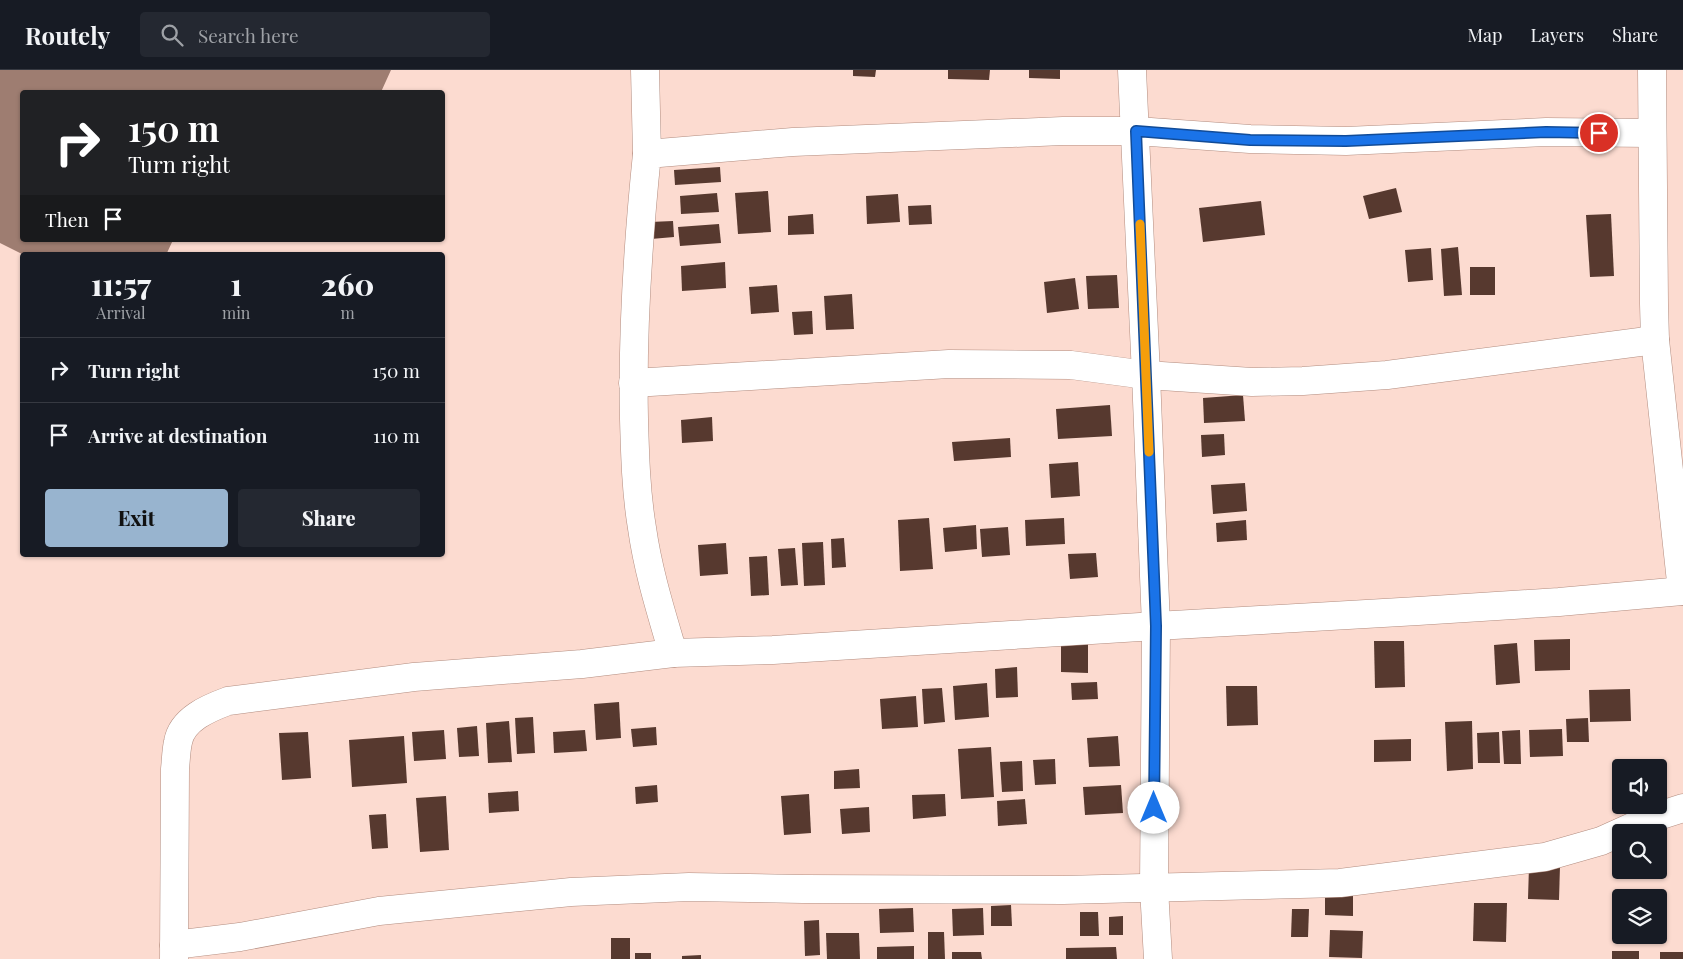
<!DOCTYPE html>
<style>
:root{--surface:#171b24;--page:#242831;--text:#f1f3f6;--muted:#9ea1a6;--line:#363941;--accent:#98b4cf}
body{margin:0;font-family:"Playfair Display",serif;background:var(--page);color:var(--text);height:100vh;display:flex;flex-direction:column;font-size:19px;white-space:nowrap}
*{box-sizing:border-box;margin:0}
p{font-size:16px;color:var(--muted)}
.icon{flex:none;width:28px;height:28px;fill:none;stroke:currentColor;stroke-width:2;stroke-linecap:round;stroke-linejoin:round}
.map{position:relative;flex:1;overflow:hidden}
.side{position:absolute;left:20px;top:182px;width:425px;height:305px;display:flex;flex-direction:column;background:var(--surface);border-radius:5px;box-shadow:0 1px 4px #0004}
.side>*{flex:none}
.guide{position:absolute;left:20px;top:20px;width:425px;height:152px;border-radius:5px;box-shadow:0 1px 4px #0004;background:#202124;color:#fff;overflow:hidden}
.controls{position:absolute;left:1612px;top:689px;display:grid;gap:10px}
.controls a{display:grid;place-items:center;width:55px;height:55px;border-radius:5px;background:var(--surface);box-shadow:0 1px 4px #0004;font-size:25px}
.pin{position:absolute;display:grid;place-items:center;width:42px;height:42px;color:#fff;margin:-21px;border:2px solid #fff;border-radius:50%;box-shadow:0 1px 5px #0007}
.me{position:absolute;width:55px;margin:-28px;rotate:0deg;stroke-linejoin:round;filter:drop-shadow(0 0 4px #0008)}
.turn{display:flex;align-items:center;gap:18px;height:105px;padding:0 25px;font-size:22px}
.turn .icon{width:65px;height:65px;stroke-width:2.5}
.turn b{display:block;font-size:35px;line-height:42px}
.then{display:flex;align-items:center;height:48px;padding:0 25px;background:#0003;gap:10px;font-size:19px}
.eta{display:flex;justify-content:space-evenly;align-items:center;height:85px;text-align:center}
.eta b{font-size:30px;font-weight:800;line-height:35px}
.button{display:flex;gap:10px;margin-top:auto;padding:10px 25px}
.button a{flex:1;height:58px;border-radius:5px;background:var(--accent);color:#111;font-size:20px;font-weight:800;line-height:58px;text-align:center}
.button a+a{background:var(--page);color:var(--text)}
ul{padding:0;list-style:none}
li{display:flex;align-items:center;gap:15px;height:65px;padding:0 25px;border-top:1px solid var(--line)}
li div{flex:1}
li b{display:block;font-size:19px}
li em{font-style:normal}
header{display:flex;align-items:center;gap:30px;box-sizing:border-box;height:70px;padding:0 25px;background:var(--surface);border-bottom:1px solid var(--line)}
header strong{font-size:24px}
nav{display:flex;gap:28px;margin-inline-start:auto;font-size:18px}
.search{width:350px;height:45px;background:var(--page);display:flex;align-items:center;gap:12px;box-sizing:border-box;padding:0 18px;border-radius:5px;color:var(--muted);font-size:19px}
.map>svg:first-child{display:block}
</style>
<header>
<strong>Routely</strong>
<div class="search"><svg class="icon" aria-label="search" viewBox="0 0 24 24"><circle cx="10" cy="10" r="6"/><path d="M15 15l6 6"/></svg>Search here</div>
<nav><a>Map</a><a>Layers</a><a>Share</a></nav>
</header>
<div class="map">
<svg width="1683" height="889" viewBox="0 0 1683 889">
<rect width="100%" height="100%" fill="#fcdbd0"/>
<polygon fill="#9e7d71" points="0,0 391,0 381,22 22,22 22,170 173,170 166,185 24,185 0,173"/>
<g fill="#57392f">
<polygon points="853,0 876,0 875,7 853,6"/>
<polygon points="948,0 990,0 989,10 948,9"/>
<polygon points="1029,0 1060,0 1060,9 1029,8"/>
<polygon points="720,97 721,112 675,115 674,100"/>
<polygon points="1396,118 1402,142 1369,149 1363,126"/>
<polygon points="768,121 771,162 738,164 735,123"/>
<polygon points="717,123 719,142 681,144 680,126"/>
<polygon points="898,124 900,152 867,154 866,126"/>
<polygon points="1261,131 1265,165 1203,172 1199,138"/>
<polygon points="931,135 932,154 909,155 908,136"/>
<polygon points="813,144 814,164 788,165 788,146"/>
<polygon points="1611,144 1614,206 1590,207 1586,145"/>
<polygon points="673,151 674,167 651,169 650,152"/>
<polygon points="719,154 721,173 680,176 678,157"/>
<polygon points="1458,177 1462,225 1444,226 1441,179"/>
<polygon points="1431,178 1433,210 1408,212 1405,180"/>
<polygon points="725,192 726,218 682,221 681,196"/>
<rect x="1470" y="197" width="25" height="28"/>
<polygon points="1117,205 1119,238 1088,239 1086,206"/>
<polygon points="1075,208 1079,239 1047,243 1044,212"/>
<polygon points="777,215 779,242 751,244 749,217"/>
<polygon points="852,224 854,259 826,260 824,226"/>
<polygon points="812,241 813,264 794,265 792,242"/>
<polygon points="1243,325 1245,351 1204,353 1203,328"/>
<polygon points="1110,335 1112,366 1058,369 1056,339"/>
<polygon points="712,347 713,371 682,373 681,350"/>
<polygon points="1224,364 1225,385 1202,387 1201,365"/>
<polygon points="1010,368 1011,387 954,391 952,372"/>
<polygon points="1078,392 1080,426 1051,428 1049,394"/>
<polygon points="1245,413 1247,441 1213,444 1211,415"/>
<polygon points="929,448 933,499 900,501 898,450"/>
<polygon points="1064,448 1065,474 1026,476 1025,450"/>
<polygon points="1246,450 1247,470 1217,472 1216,453"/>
<polygon points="976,455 977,479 945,482 943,458"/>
<polygon points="1008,457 1010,485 982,487 980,459"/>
<polygon points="844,468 846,497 832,498 831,469"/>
<polygon points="823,472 825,515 804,516 802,473"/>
<polygon points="726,473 728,504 700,506 698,475"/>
<polygon points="795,478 798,515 781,516 778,479"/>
<polygon points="1096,483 1098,507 1070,509 1068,484"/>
<polygon points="767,486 769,525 751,526 749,487"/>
<polygon points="1570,569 1570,600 1535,601 1534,570"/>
<polygon points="1374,571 1404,571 1405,617 1375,618"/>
<polygon points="1517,573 1520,613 1496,615 1494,575"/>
<polygon points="1061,574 1088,574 1088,603 1061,602"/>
<polygon points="1017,597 1018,627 996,628 995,599"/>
<polygon points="1097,612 1098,629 1072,630 1071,613"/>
<polygon points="987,613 989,647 955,650 953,616"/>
<polygon points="1226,616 1257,616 1258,655 1227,656"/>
<polygon points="942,618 945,652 924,654 922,619"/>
<polygon points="1630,619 1631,651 1590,652 1589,620"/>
<polygon points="916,626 918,657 882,659 880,629"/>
<polygon points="619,632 621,668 596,670 594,634"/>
<polygon points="533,647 535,683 517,684 515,648"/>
<polygon points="1588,648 1589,672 1567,672 1566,649"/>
<polygon points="509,651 512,692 488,693 486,653"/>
<polygon points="1472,651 1473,699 1447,701 1445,652"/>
<polygon points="477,656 479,686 459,687 457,658"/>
<polygon points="656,657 657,675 633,677 631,659"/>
<polygon points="1562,659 1563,686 1530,687 1529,660"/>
<polygon points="444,660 446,689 414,691 412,662"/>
<polygon points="585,660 587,681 554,683 553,662"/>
<polygon points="1520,660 1521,694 1504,694 1502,661"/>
<polygon points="308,662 311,708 282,710 279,663"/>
<polygon points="1499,662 1500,693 1478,693 1477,663"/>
<polygon points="404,666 407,713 352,717 349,670"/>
<polygon points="1118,666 1120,696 1089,697 1087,668"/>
<polygon points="1411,669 1411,691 1374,692 1374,670"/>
<polygon points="991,677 994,727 961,729 958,679"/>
<polygon points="1055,689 1056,714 1035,715 1033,690"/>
<polygon points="1022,691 1023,721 1002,722 1000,692"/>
<polygon points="859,699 860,718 834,719 834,701"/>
<polygon points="657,715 658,732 636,734 635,717"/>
<polygon points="1121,715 1123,743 1085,745 1083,717"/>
<polygon points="518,721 519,741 489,743 488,723"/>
<polygon points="809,724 811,763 784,765 781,726"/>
<polygon points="945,724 946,746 913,749 912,725"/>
<polygon points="446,726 449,780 420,782 416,728"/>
<polygon points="1025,729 1027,754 998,756 997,731"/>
<polygon points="869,737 870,762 842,764 840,739"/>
<polygon points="386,744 388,778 372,779 369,745"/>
<polygon points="1529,796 1560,796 1559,830 1528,829"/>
<polygon points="1325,817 1353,817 1353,846 1325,845"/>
<polygon points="1474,833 1507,833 1506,872 1473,871"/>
<polygon points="1011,835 1012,856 991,856 991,836"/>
<polygon points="913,838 914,862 880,863 879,839"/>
<polygon points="983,838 984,865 953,866 952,839"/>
<polygon points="1292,839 1309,839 1308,867 1291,867"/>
<polygon points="1080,842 1098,842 1099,866 1080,866"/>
<polygon points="1123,846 1123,865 1109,865 1109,847"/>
<polygon points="819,850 820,885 805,886 804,851"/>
<polygon points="1330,860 1363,861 1362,888 1329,887"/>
<polygon points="928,862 944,862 945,889 928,889"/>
<polygon points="826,863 859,863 860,889 827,889"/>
<rect x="611" y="868" width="19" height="21"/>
<polygon points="914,876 914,889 877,889 877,877"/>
<polygon points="1116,877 1117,889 1066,889 1066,878"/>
<rect x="1612" y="881" width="27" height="8"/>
<polygon points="952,882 981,882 982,889 952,889"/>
<rect x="1660" y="882" width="23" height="7"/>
<rect x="635" y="883" width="16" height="6"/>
<polygon points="701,885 701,889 682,889 682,886"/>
</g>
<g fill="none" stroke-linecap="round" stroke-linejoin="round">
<defs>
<g id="minor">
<polyline points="645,0 647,84"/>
<polyline points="1132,0 1146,305 1156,556 1154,818 1158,889"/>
<polyline points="1652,0 1654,234 1655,270 1682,521"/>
<polyline points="633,313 949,294 1071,295 1146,305 1252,312 1303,311 1387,305 1655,270"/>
<path d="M673,583C661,542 648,501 642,458C636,422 635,385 634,349C632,260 638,172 647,84L793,72L1063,61H1136L1250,69L1346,71L1546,62L1652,63"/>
<polyline points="174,875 240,867 379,841 571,822 689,817 803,819 1063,820 1340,813 1545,787 1601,771 1652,748 1683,738"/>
<path d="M174,889L175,699C176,690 176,681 178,672C182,649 209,638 228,631L414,607L582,594L673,583L773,580L1156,556L1418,541L1559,532L1683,521"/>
</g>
</defs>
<use href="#minor" stroke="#b28c7f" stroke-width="29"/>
<use href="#minor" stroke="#fff" stroke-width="28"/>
</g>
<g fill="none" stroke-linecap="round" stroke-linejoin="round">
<defs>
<polyline id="route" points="1154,738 1156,556 1136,61 1250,70 1346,71 1546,62 1599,63"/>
</defs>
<use href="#route" stroke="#114b97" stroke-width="12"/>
<use href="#route" stroke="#1a73e8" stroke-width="9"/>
<polyline stroke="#f59e0b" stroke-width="9" points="1140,154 1149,382"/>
</g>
</svg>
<div class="controls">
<a><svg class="icon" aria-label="sound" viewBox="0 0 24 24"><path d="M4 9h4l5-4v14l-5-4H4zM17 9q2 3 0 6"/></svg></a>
<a><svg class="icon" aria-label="search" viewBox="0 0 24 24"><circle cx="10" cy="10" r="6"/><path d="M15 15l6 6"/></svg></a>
<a><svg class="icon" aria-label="layers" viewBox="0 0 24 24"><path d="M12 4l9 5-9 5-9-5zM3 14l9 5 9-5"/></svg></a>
</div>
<div class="pin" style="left:1599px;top:63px;background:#d93025"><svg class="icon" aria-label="arrive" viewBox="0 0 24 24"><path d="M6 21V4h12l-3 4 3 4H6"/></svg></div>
<svg class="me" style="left:1154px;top:738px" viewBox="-20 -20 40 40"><circle r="19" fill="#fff"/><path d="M0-13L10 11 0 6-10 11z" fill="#1a73e8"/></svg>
<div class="guide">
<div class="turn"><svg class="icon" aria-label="right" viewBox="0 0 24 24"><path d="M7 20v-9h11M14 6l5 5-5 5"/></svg><div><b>150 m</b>Turn right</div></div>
<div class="then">Then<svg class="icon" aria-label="arrive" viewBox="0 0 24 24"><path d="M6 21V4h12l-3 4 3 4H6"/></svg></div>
</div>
<section class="side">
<div class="eta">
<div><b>11:57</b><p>Arrival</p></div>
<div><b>1</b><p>min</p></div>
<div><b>260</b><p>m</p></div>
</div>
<ul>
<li><svg class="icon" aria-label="right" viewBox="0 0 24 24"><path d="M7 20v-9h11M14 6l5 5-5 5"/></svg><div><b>Turn right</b></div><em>150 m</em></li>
<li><svg class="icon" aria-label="arrive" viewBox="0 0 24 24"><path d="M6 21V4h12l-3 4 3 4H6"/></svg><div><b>Arrive at destination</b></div><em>110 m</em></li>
</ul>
<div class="button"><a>Exit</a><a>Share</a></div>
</section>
</div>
